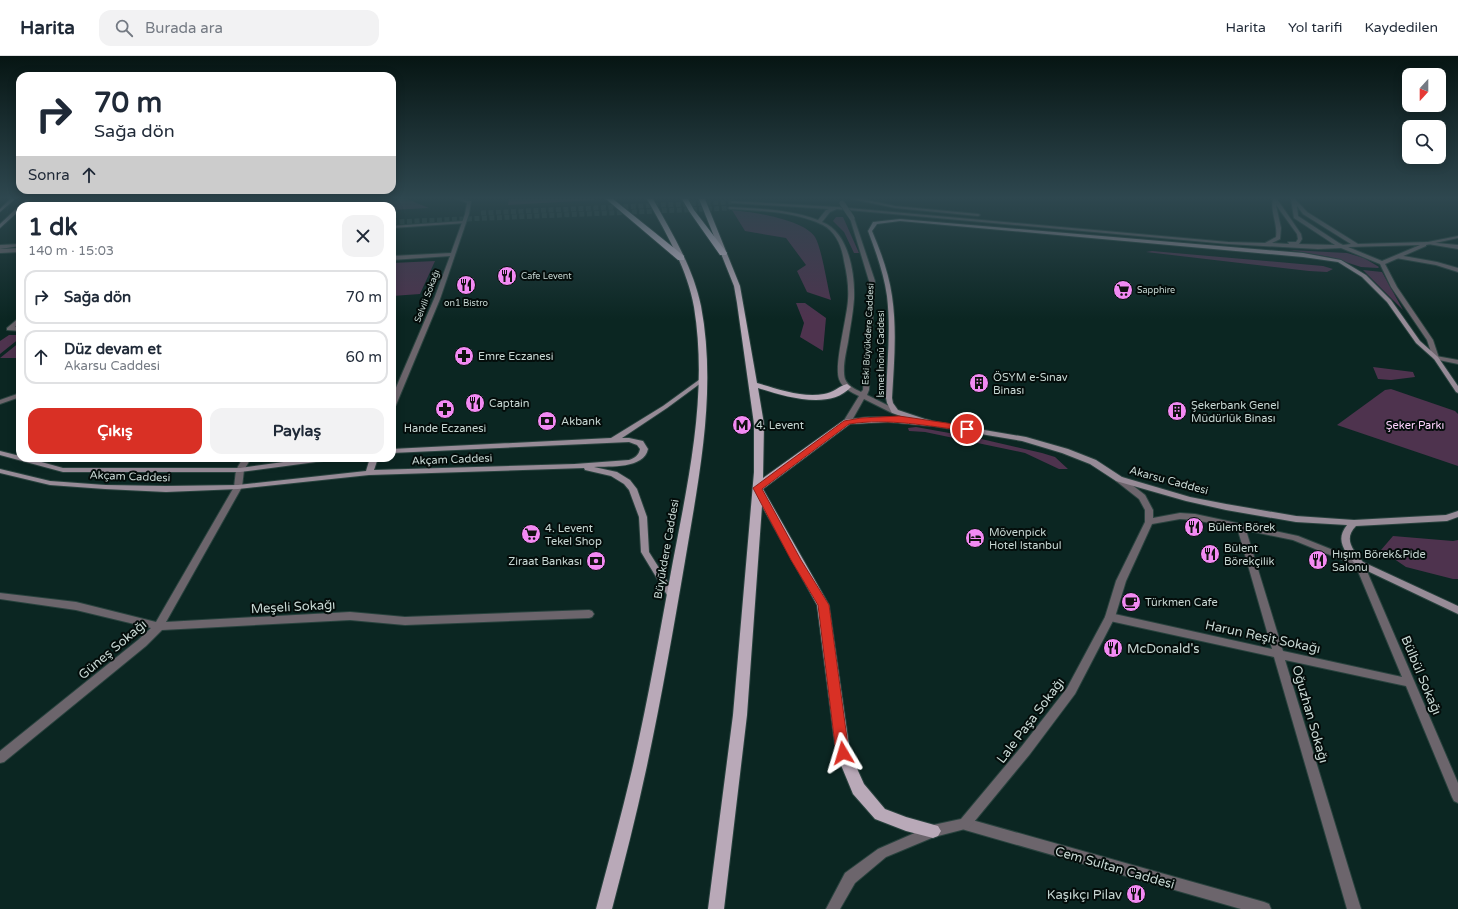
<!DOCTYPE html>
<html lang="tr">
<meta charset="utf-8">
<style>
:root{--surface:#fff;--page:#f2f2f3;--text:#1f2937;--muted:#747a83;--line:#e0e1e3;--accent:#d93025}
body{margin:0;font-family:"Varela Round",sans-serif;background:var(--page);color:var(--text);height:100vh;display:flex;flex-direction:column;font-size:15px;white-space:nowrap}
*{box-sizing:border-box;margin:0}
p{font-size:13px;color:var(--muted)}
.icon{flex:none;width:22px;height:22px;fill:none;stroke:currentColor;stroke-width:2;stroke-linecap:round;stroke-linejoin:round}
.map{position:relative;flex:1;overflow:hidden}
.details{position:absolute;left:16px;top:146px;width:380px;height:260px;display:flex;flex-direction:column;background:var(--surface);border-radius:12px;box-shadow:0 2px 10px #0003}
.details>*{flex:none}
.banner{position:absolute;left:16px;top:16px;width:380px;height:122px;border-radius:12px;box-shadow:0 2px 10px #0003;background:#fff;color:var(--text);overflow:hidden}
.needle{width:26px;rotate:201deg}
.controls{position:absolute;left:1402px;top:12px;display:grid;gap:8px}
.controls a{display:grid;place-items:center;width:44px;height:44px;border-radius:8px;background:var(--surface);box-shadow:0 2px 10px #0003;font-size:20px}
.pin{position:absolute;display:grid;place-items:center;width:34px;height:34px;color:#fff;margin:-17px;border:2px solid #fff;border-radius:50%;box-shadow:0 1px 4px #0007}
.me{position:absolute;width:44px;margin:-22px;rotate:353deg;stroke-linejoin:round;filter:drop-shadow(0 0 3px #0008)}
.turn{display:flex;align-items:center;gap:14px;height:84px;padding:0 12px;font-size:18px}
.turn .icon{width:52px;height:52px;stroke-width:2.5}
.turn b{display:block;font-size:28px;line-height:34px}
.then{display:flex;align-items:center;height:38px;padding:0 12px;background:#0003;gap:8px;font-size:15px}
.round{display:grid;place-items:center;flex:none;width:42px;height:42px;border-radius:12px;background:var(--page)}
.overview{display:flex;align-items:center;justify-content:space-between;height:68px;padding:0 12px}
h1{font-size:24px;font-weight:700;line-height:30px}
.cta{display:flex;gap:8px;margin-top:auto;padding:8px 12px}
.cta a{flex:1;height:46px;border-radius:12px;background:var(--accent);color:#fff;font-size:16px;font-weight:700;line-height:46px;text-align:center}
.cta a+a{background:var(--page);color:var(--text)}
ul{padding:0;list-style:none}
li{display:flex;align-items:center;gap:12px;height:54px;margin:0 8px 6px;padding:0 4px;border:2px solid var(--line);border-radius:12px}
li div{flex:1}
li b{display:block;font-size:15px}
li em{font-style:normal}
header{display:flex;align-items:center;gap:24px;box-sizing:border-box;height:56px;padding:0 20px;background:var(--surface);border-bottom:1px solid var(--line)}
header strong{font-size:19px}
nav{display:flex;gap:22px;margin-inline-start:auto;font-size:14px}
.search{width:280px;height:36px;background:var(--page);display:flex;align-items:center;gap:10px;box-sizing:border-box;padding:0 14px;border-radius:12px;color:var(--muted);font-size:15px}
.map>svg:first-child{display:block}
</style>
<header>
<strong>Harita</strong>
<div class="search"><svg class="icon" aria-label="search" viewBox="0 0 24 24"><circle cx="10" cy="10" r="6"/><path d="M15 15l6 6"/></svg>Burada ara</div>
<nav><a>Harita</a><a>Yol tarifi</a><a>Kaydedilen</a></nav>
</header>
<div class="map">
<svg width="1458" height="853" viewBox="0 0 1458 853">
<rect width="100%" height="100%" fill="#0b2622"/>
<g fill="#4e334e">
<polygon points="366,143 407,143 429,152 392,154 392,150 350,150 351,147"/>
<polygon points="509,143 593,143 594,144 508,149"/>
<path d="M732,154C752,156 803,163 815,181C822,193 827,229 831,244L807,236L797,215L806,209L786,182L745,175Z"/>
<polygon points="836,161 843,161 859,197 854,197 844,176 833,165"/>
<polygon points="1289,194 1347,197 1364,202 1379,211 1378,212 1361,211 1330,201"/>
<polygon points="1152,195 1323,210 1333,213 1327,216 1309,215 1146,196"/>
<polygon points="435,205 420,238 392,240 392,207"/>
<polygon points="1363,214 1382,216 1403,254"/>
<polygon points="796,247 805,247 826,262 823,295 800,281 804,267"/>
<polygon points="9,279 20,279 20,282 0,298 0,285"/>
<polygon points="20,286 20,302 0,302"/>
<polygon points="1373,311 1413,316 1415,321 1391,324 1378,323"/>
<polygon points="1391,333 1455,355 1458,358 1458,410 1337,369 1385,334"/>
<polygon points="916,371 977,382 1042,397 1055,401 1068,413 1059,413 1025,397 925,376 909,375 908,372"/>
<polygon points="1393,480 1453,485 1458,484 1458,523 1453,523 1406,511 1381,494"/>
</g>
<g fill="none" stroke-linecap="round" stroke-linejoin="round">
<g stroke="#27413d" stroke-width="5" stroke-dasharray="5 2.5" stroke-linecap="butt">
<polyline points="481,157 732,146"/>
<polyline points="392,166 730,152"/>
</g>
<defs>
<g id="pedestrian">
<polygon points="464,165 466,166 466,167 392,172 392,170"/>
<polygon points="20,192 20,196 0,197 0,193"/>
</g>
<g id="minor">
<polygon points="457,143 471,145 469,158 440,243 396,349 392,351 392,341 434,243 450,200 392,204 392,200 451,197 465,158 467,147"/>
<polygon points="1426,186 1458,189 1458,193 1428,188 1426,188"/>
<polygon points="1398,199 1437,206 1458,212 1458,216 1436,209 1396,202 1396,200"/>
<polygon points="20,261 20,266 15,271 20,271 20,275 7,274 7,272"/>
<polygon points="1436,300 1458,304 1458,308 1434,303 1434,301"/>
<polygon points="20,337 20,341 0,348 0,344"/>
<polygon points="243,402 251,402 244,414 242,431 166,566 350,556 405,561 589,554 592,555 594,558 592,561 589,562 405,569 350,564 162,574 146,590 4,706 0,707 0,695 138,584 151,572 76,554 0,543 0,537 76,546 156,566 234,431 236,414"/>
<polygon points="1241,468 1245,471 1283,595 1402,621 1355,508 1357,506 1363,506 1458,727 1458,747 1454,745 1452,741 1406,630 1285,604 1361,853 1347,853 1274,601 1110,565 1107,564 1105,561 1107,558 1110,557 1272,593 1237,471"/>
<polygon points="965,762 1264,846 1269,848 1271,853 1241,853 965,774 961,772 959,768 961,764"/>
</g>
<g id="tertiary">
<polygon points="852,143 862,143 895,150 978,158 980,159 978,160 895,152"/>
<path d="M1273,143H1277L1301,178L1302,183L1299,188H1295L1335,189L1294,162L1291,143H1295L1307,156L1358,188L1428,186L1458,180V182L1426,189V190L1385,208L1397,231L1433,284L1439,302L1438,303H1434L1433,302L1427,284L1391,231L1380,208L1341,192L1318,193L1228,188L837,153L830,156L822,166C849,176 855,218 854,243C853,258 850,272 848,286C846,297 842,312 845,323C848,330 855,333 861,336L863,334L869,225L850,162L852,161L854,162L875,225L869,334L867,339L899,355L895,357H892L864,343L851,366L847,368L843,366L859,340C851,336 842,332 839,323C834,309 847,262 848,244C849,231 847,218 844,205C842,191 836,176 823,169C794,155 762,155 730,153L728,152L730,151C761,153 789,153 818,164L826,154L829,153L732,147L730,146L732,145L837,151L1228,186L1265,187L1276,181C1278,168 1270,156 1273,143ZM1276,149L1297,178L1298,183L1296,186H1288L1289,188L1272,187L1280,183L1281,172ZM1297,150L1303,158L1351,188L1343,189L1339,187L1298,160ZM1420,189L1382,205L1348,191Z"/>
<polygon points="392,160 396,160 396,161 392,162"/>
<polygon points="20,188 20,190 0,193 0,189"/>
<polygon points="1116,421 1122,421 1145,439 1153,454 1153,462 1180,457 1195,458 1298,480 1363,506 1365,508 1363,510 1357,510 1293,484 1195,464 1180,463 1152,468 1126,525 1115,561 1075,638 1030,698 969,772 934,781 886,801 855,827 840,853 826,853 845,817 878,793 933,769 961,763 1022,690 1067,632 1105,561 1116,525 1145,466 1145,454 1139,443 1116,425 1115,423"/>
</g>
<g id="secondary">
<polygon points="10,143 15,143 0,156 0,153"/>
<polygon points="26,143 31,143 25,150 20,150"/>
<polygon points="18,151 20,151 20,154 0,172 0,168"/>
<path d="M900,163L1303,197L1341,204L1366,219L1391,244L1420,285L1438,301L1458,330V337L1456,336L1434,303L1416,287L1387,246L1362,221L1338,206L1303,201L900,165L877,168L872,175C881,196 889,218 892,240C897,274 894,308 892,342L893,347L898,354L931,365L1026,381L1068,393L1096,404L1122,421L1190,441L1226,448L1296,460L1354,464L1446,459L1458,455V461L1447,465L1356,470C1343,483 1353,494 1363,506L1458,550V558L1357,510C1346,497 1334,485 1347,469L1296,466L1226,454L1186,445L1116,425L1090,408L1062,397L1022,385L927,369L892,357L887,347L886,342C887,308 891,274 887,240C884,218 876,196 868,175L873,166Z"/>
<path d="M703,321L705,322V324L667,352L622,382H629L643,385L648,393C644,413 610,410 594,411L617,416L630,424L637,433L647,461L649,496L678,542L676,544L673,545L670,544L641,496L639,461L629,434L624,428L611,420L585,414L584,412L369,419L238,433L166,436L105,433L50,429L0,417V413L50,425L105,429L166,430L238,429L366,415L370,402H378L374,414L575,408L629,404C635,402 639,399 640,393L637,389L629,386L392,397V393L611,382L663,350Z"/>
<polygon points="0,395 20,400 20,402 27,402 63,412 240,412 313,402 335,402 331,404 240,416 63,416 0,399"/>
</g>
<g id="primary">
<path d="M647,143H653C672,177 693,211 701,250C717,335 699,421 685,505C673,575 661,645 646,714C636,761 624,807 612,853H596C608,807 621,761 632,714C648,645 660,575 673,505C689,421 708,337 694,251C687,212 666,177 647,143Z"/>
<path d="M699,143H705L740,230L757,327C778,333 802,342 824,338C833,337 839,330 847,328L851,331C829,355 784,340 758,332L764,368L763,422L844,364L868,361H899L930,364L935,367L930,370L888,366L850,368L763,433L829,549L850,697L864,728L885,753L906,761L938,770L941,775L938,780L933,782L906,775L875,763L853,738L836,697L817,549L762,450L747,659L724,853H708L733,659L754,416V368L737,247L734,230Z"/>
</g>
<g id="motorway">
<polygon points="606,143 613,143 684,200 684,204 678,204"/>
<polygon points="682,143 688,143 694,154 727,197 726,199 720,199 689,155"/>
</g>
</defs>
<use href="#pedestrian" stroke="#29423e" stroke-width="2"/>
<use href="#minor" stroke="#29423e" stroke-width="2"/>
<use href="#tertiary" stroke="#29423e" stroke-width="2"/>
<use href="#secondary" stroke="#29423e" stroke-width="2"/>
<use href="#primary" stroke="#29423e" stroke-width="2"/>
<use href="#motorway" stroke="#29423e" stroke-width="2"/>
<use href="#pedestrian" fill="#6c656c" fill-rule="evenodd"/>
<use href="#minor" fill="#6c656c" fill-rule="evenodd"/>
<use href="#tertiary" fill="#6c656c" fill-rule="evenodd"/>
<use href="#secondary" fill="#978b97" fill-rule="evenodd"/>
<use href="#primary" fill="#b9a9b8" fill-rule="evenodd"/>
<use href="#motorway" fill="#d7c4d7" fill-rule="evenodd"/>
<defs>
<polyline id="tertiary-bridge" points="842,147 852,162"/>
</defs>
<use href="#tertiary-bridge" stroke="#29423e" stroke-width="6" stroke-linecap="butt"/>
<use href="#tertiary-bridge" stroke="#6c656c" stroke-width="5"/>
</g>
<linearGradient id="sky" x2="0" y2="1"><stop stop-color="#061513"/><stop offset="0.54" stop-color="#2e474f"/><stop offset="1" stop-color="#2e474f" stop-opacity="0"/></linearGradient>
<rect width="1458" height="263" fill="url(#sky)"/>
<path fill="#d93025" stroke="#8d1f18" d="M899,360L967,370L971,373L967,375C928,370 889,362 849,368L762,433L801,504L829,549L849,697L847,701L843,703L838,701L836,697L818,549L791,504L753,432L844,365L861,362Z"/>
<defs>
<symbol id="restaurant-disc" viewBox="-11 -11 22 22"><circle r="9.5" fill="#f28af3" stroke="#040d0b"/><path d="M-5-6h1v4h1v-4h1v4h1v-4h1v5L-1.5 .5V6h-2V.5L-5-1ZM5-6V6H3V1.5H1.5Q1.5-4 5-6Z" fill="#111"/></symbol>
<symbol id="supermarket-disc" viewBox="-11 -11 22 22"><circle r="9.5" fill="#f28af3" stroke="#040d0b"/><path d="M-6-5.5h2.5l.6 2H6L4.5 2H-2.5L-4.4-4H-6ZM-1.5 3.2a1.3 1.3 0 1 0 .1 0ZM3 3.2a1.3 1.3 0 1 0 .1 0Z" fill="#111"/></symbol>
<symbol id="pharmacy-disc" viewBox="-11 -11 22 22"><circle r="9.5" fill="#f28af3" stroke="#040d0b"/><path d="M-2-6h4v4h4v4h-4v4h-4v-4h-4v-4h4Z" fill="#111"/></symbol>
<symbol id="building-disc" viewBox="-11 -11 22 22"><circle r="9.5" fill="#f28af3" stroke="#040d0b"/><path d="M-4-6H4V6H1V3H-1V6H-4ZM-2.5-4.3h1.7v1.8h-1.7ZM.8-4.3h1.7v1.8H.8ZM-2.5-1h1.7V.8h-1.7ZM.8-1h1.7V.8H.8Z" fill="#111"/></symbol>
<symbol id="bank-disc" viewBox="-11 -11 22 22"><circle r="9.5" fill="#f28af3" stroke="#040d0b"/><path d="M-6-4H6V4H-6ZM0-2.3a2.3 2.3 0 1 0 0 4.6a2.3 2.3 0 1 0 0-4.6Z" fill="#111"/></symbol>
<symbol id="metro-disc" viewBox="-11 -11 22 22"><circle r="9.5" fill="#f28af3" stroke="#040d0b"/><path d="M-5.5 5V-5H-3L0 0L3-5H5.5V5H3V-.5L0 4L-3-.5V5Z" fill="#111"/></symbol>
<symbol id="hotel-disc" viewBox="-11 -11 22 22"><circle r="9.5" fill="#f28af3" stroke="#040d0b"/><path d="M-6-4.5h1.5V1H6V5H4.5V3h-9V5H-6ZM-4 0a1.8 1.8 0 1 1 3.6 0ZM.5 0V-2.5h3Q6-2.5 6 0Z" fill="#111"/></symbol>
<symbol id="cafe-disc" viewBox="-11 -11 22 22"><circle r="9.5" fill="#f28af3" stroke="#040d0b"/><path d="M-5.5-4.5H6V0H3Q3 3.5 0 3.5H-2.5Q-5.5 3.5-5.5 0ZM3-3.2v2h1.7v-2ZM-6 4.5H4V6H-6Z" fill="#111"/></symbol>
</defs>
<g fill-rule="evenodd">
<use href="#restaurant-disc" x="496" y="209" width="22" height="22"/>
<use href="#restaurant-disc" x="455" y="218" width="22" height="22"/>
<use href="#supermarket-disc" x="1112" y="223" width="22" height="22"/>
<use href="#pharmacy-disc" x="453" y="289" width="22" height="22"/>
<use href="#building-disc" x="968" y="316" width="22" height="22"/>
<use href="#restaurant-disc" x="464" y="336" width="22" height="22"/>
<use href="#pharmacy-disc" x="434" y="342" width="22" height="22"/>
<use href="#building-disc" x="1166" y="344" width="22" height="22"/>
<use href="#bank-disc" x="536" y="354" width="22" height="22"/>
<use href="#metro-disc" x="731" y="358" width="22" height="22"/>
<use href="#restaurant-disc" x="1183" y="460" width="22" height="22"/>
<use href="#supermarket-disc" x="520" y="467" width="22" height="22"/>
<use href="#hotel-disc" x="964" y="471" width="22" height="22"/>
<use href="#restaurant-disc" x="1199" y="487" width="22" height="22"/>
<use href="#restaurant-disc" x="1307" y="493" width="22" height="22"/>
<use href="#bank-disc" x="585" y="494" width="22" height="22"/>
<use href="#cafe-disc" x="1120" y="535" width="22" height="22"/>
<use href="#restaurant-disc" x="1102" y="581" width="22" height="22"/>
<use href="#restaurant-disc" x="1125" y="827" width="22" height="22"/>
</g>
<g text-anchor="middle" stroke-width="4" stroke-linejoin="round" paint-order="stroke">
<g font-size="9" fill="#c7d7d3" stroke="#040d0b" text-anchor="start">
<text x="521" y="223">Cafe Levent</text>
<text x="1137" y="237">Sapphire</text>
<text x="466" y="250" text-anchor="middle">on1 Bistro</text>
</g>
<g font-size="9" fill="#c7d7d3" stroke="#040d0b">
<text transform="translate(427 240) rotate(-69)" y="3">Selvili Sokağı</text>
<text transform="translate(868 278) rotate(-87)" y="3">Eski Büyükdere Caddesi</text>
<text transform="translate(881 298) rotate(-90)" y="3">İsmet İnönü Caddesi</text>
</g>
<g font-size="11" fill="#c7d7d3" stroke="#040d0b" text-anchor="start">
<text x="478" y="304">Emre Eczanesi</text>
<text x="993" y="325">ÖSYM e-Sınav<tspan x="993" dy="13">Binası</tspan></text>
<text x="489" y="351">Captain</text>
<text x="1191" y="353">Şekerbank Genel<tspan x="1191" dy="13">Müdürlük Binası</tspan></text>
<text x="561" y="369">Akbank</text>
<text x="756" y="373">4. Levent</text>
<text x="445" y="376" text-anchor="middle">Hande Eczanesi</text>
<text x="1208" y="475">Bülent Börek</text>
<text x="545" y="476">4. Levent<tspan x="545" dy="13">Tekel Shop</tspan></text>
<text x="989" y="480">Mövenpick<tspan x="989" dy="13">Hotel Istanbul</tspan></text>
<text x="1224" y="496">Bülent<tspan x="1224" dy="13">Börekçilik</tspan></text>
<text x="1332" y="502">Hışım Börek&amp;Pide<tspan x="1332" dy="13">Salonu</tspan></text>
<text x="582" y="509" text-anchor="end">Ziraat Bankası</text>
<text x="1145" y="550">Türkmen Cafe</text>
</g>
<g font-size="11" fill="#fdd2fc" stroke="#040d0b">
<text x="1415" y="373">Şeker Parkı</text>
</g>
<g font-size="11" fill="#c7d7d3" stroke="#040d0b">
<text transform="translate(452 403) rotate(-2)" y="4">Akçam Caddesi</text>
<text transform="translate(130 420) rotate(2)" y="4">Akçam Caddesi</text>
<text transform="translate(1169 424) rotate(15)" y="4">Akarsu Caddesi</text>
<text transform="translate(666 493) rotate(-80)" y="4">Büyükdere Caddesi</text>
</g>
<g font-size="13" fill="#c7d7d3" stroke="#040d0b">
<text transform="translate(293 550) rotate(-3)" y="5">Meşeli Sokağı</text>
<text transform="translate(1263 580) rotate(12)" y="5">Harun Reşit Sokağı</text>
<text transform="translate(112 593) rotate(-40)" y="5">Güneş Sokağı</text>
<text transform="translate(1422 619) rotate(67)" y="5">Bülbül Sokağı</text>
<text transform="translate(1311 658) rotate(74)" y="5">Oğuzhan Sokağı</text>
<text transform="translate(1030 664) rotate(-53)" y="5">Lale Paşa Sokağı</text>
<text transform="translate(1115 811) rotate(16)" y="5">Cem Sultan Caddesi</text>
</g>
<g font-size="13" fill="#c7d7d3" stroke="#040d0b" text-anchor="start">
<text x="1127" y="597">McDonald's</text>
<text x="1122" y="843" text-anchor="end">Kaşıkçı Pilav</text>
</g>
</g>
</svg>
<div class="controls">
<a><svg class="needle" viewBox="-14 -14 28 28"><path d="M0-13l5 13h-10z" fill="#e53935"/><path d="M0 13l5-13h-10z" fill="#747a83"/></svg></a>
<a><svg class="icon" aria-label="search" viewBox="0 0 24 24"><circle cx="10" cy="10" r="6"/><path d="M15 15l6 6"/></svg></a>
</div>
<div class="pin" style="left:967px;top:373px;background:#d93025"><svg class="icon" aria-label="arrive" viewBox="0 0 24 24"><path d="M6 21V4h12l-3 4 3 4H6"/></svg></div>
<svg class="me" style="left:843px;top:697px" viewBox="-20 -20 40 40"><path d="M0-17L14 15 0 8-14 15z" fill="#d93025" stroke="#fff" stroke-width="4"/></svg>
<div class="banner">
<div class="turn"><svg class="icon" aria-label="right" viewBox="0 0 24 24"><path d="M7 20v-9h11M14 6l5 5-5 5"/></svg><div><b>70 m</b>Sağa dön</div></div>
<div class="then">Sonra<svg class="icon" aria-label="ahead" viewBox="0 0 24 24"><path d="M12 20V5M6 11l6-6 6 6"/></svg></div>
</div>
<section class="details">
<div class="overview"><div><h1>1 dk</h1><p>140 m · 15:03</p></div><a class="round"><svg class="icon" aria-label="close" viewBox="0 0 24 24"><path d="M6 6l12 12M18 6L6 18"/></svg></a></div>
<ul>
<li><svg class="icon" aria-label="right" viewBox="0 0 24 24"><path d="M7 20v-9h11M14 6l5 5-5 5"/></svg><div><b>Sağa dön</b></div><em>70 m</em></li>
<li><svg class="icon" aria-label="ahead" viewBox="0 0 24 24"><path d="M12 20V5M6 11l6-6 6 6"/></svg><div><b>Düz devam et</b><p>Akarsu Caddesi</p></div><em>60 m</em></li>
</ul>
<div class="cta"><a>Çıkış</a><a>Paylaş</a></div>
</section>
</div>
